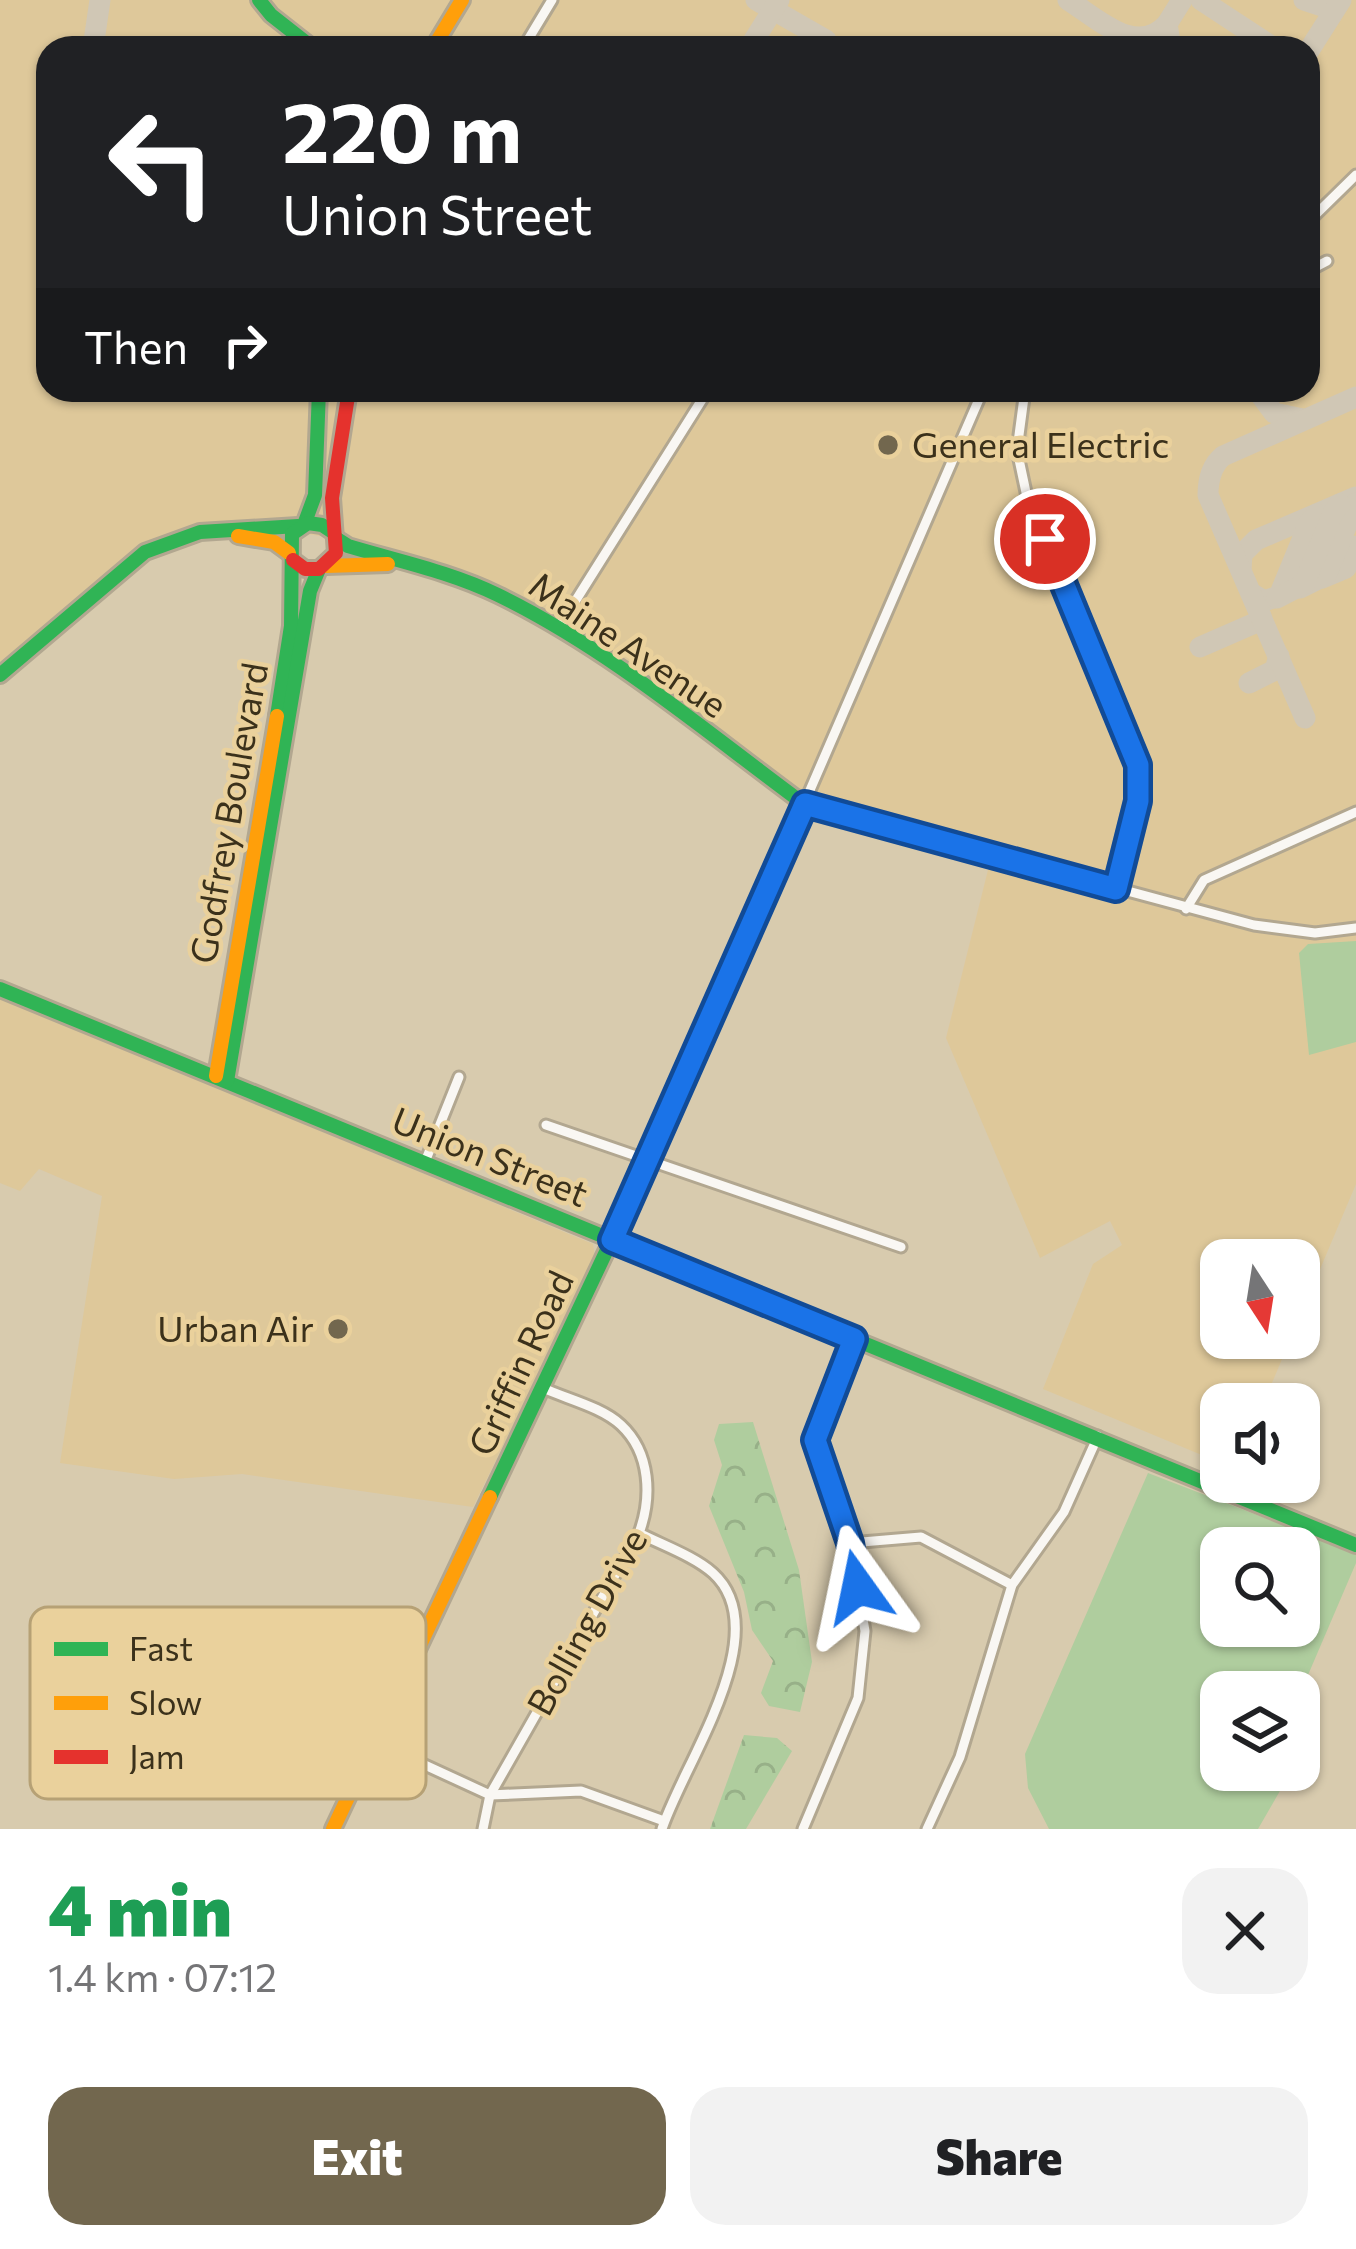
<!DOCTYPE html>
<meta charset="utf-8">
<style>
:root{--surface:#fff;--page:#f2f2f2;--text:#202124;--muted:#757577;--accent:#72674e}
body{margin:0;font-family:Commissioner,sans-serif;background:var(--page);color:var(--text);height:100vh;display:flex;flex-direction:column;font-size:45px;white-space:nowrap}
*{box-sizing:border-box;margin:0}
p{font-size:39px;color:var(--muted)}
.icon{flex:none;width:66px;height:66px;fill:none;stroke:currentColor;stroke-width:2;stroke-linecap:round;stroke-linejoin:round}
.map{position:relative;height:1829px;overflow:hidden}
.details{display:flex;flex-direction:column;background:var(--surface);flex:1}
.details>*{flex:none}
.guide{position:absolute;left:36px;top:36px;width:1284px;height:366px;border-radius:36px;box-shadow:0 3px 9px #0004;background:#202124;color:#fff;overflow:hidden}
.needle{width:78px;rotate:168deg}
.tools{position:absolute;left:1200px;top:1239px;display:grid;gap:24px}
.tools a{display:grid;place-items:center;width:120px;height:120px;border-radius:24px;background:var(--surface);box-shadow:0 3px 9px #0004;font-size:60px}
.pin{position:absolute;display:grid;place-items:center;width:102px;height:102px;color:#fff;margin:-51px;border:6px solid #fff;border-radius:50%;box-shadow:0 3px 12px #0007}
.me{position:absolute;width:132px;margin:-66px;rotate:348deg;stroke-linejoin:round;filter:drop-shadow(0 0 9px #0008)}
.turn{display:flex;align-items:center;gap:42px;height:252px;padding:0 48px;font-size:54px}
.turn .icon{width:156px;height:156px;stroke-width:2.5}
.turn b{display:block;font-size:84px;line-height:102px}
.then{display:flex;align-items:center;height:114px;padding:0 48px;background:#0003;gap:24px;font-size:45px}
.round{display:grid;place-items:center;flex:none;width:126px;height:126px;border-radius:36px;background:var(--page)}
.summary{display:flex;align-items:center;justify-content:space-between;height:204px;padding:0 48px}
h1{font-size:72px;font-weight:800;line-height:90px;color:#1e9e55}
.button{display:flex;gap:24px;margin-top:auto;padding:24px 48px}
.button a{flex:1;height:138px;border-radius:36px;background:var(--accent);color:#fff;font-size:48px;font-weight:800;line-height:138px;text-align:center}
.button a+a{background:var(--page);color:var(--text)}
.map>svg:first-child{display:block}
</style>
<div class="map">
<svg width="1356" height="1829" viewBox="0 0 1356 1829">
<defs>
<pattern id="forest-crowns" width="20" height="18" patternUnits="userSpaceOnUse" patternTransform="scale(3)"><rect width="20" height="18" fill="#afcd9e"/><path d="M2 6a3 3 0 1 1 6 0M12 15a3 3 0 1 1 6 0" fill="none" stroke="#97b088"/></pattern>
</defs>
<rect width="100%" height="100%" fill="#d8cbae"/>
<g fill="#dec89a" fill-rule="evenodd">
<path d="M0,0H1356V1184L1299,1319V1260H1221V1338H1291L1263,1404H1221V1463L1043,1389L1093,1264L1122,1245L1110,1221L1040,1258L946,1038L988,870L991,840L821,803L787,783L581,632L339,539L263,527L210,525L161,537L104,579L18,655L0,665ZM48,48H1308V390H48Z"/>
<polygon points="0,998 593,1244 595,1258 473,1507 242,1474 174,1479 60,1463 102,1196 39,1169 20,1191 0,1183"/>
</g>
<g fill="url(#forest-crowns)">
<polygon points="753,1422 799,1570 812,1662 800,1712 769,1706 761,1693 773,1661 752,1630 744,1592 709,1506 722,1465 714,1440 719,1424"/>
<polygon points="744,1735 777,1738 792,1751 746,1829 710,1829"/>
</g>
<g fill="#afcd9e" fill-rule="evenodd">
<polygon points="1356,941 1356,1042 1309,1055 1299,953 1308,944"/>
<path d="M1148,1473L1356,1553V1563L1299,1696V1692H1221V1770H1292L1258,1829H1049L1028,1788L1025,1754ZM1299,1548V1626H1221V1548Z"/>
</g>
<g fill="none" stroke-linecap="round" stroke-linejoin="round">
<g stroke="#d0c7b5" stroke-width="21">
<polyline points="756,0 826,40"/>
<path d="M1068,0C1097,18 1137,58 1167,24L1171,48"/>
<polyline points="1201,0 1274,48"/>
<polyline points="1304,0 1322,6 1339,0"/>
<polyline points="1167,24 1182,0"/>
<polyline points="93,48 100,0"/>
<polyline points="749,48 779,0"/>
<polyline points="1308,52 1341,0"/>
<polyline points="1257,390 1274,413 1303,419"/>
<polyline points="1241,570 1242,554 1256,540 1356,497"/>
<polyline points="1322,578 1346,568 1356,546"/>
<polyline points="1300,588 1326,575 1356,503"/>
<polyline points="1251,593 1264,601 1279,596 1309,523 1317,514"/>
<polyline points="1277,598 1304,584 1333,513 1340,504"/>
<polyline points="1200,647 1255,623 1261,616"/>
<polyline points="1249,683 1275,670 1279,656"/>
<path d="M1305,718L1208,495C1208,480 1211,466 1223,456L1356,397"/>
</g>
<defs>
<g id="street">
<polyline points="523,48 552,0"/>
<polyline points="1308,222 1356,175"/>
<polyline points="1308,271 1327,261"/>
<polyline points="983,390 804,804 1254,925 1315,933 1356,928"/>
<polyline points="1025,390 1017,450 1027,497 1139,765 1138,801 1116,889"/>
<polyline points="559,627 708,390"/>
<polyline points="1186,909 1204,880 1356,812"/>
<polyline points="546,1125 901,1247"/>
<polyline points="425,1162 459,1077"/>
<path d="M639,1533C662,1545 694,1556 713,1573C778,1632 683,1764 662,1829"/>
<polyline points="850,1543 921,1537 1012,1585"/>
<polyline points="375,1742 490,1795 581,1791 664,1821"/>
<path d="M483,1829L490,1795L639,1533C652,1498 651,1453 621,1425C602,1407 567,1399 543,1388"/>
<polyline points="803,1829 858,1698 865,1631 850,1543 816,1440 854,1339"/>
<polyline points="927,1829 960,1757 1012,1585 1064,1512 1098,1436"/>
</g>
<g id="fast">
<polyline points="259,0 271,15 313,48"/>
<polyline points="305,522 315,495 319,390"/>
<path d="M337,539L348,546C398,561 451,572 498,595C609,649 705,731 804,804L650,1159L490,1497"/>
<polyline points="0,675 145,552 200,532 298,526"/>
<polyline points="277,716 291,626 292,534 308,523 322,525 334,533"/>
<polyline points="0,989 1356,1545"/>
<polyline points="227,1081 310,591 319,569"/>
</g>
<g id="slow">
<polyline points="433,48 462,0"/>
<polyline points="238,536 274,542 289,553"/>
<polyline points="326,566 388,564"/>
<polyline points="216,1076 277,716"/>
<polyline points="333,1829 490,1497"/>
</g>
<polyline id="jam" points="293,560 305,569 319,569 336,553 332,498 349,390"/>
</defs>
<use href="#street" stroke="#b2a790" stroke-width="15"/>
<use href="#fast" stroke="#b2a790" stroke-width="20"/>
<use href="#slow" stroke="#b2a790" stroke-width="20"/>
<use href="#jam" stroke="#b2a790" stroke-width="20"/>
<use href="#street" stroke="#f9f7f3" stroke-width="9"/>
<use href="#fast" stroke="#30b455" stroke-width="14"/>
<use href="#slow" stroke="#ff9f0a" stroke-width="14"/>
<use href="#jam" stroke="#e5322d" stroke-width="14"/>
</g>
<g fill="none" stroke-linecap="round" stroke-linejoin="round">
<defs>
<polyline id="route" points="858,1587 850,1543 815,1440 854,1339 612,1240 805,804 1116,889 1138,801 1138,765 1045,539"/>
</defs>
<use href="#route" stroke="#114b97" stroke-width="30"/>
<use href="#route" stroke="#1a73e8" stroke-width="21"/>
</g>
<g fill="#72674e" stroke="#ead19c" stroke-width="4.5">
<circle cx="888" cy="445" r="12"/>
<circle cx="338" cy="1329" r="12"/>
</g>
<g text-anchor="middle" stroke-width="9" stroke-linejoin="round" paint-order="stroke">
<g font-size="36" fill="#3b311b" stroke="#ead19c" text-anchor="start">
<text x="912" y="458">General Electric</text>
<text x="314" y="1342" text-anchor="end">Urban Air</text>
</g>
<g font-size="36" fill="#3b311b" stroke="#ead19c">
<text transform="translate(628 645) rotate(34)" y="13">Maine Avenue</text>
<text transform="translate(229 813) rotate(-80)" y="13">Godfrey Boulevard</text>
<text transform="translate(490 1157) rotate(22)" y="13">Union Street</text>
<text transform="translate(521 1363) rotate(-65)" y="13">Griffin Road</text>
<text transform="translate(587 1622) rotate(-61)" y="13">Bolling Drive</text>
</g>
</g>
<rect x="30" y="1607" width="396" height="192" rx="18" fill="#ead19c" stroke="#b6a175" stroke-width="3"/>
<rect x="54" y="1642" width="54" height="14" fill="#30b455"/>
<rect x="54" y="1696" width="54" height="14" fill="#ff9f0a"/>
<rect x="54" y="1750" width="54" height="14" fill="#e5322d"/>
<g font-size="33" fill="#3b311b">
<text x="129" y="1661">Fast</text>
<text x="129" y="1715">Slow</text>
<text x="129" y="1769">Jam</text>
</g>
</svg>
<div class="tools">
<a><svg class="needle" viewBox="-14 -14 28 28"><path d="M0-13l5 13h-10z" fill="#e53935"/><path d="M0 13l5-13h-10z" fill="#757577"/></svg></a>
<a><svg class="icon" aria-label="sound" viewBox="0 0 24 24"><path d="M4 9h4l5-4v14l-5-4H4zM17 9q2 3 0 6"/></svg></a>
<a><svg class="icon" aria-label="search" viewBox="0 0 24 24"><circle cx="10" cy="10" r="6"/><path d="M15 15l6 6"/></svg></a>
<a><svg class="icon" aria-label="layers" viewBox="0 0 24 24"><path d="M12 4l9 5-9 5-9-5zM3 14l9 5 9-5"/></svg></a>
</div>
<div class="pin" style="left:1045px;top:539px;background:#d93025"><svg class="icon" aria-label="arrive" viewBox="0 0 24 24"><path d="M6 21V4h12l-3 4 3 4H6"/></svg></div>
<svg class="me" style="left:858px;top:1587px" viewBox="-20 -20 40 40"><path d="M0-17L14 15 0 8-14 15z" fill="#1a73e8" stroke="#fff" stroke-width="4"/></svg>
<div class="guide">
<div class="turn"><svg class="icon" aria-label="left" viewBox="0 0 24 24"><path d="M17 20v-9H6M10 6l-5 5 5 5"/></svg><div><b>220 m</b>Union Street</div></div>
<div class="then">Then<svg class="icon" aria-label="right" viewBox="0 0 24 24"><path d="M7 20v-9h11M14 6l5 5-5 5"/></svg></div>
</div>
</div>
<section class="details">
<div class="summary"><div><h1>4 min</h1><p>1.4 km · 07:12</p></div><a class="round"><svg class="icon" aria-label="close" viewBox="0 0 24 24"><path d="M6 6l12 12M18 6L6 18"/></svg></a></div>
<div class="button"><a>Exit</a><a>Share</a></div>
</section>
